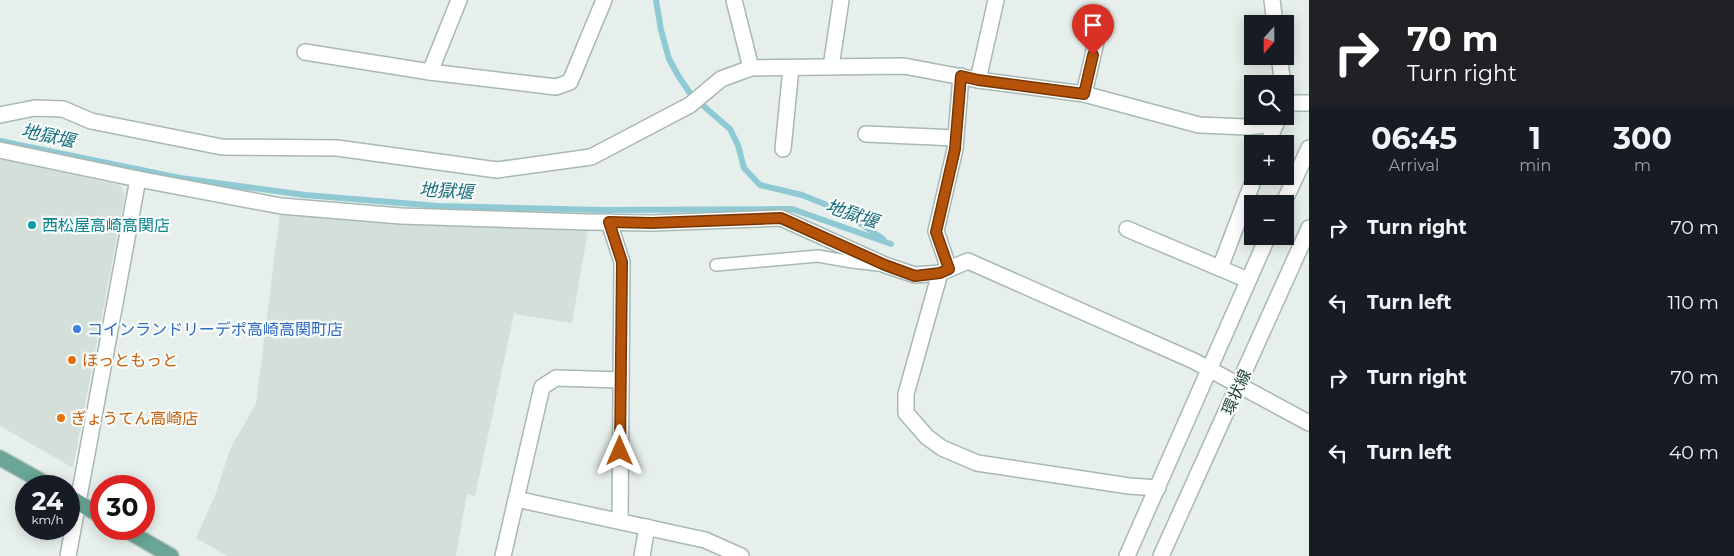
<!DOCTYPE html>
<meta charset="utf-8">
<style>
:root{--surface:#171b24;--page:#20242c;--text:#f1f3f6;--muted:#9ea1a6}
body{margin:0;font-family:Montserrat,"Noto Sans JP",sans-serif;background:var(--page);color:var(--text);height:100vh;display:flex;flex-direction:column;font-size:19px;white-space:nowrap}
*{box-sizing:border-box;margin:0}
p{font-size:16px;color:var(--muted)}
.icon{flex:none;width:28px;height:28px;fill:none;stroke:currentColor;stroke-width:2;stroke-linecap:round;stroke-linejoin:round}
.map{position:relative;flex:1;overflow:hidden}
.details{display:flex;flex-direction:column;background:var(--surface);width:425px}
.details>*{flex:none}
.top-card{background:#202124;color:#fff;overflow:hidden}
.needle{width:32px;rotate:201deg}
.tools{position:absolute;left:1244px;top:15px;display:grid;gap:10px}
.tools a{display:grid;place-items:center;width:50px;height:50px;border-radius:0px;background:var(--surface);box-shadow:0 2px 12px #0003;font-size:25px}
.speed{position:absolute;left:15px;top:475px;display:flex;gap:10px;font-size:25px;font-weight:700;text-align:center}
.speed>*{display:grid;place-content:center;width:65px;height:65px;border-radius:50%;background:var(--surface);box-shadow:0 2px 12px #0003;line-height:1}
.speed small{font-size:12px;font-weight:400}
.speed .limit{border:8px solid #d22;background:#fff;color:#111}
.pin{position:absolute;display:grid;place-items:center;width:42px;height:42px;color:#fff;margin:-51px -21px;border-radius:50% 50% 50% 0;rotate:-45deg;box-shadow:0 0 5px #0007}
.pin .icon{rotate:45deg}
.me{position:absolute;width:55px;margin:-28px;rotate:0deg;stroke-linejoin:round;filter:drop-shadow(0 0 4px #0008)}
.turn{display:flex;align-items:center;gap:18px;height:105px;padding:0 15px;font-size:22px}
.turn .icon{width:65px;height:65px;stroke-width:2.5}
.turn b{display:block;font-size:35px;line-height:42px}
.eta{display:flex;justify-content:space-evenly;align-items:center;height:85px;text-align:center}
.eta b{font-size:30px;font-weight:700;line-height:35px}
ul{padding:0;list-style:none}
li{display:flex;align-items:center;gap:15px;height:75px;padding:0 15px}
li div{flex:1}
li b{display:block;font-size:19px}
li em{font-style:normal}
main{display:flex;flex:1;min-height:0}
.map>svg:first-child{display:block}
</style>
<main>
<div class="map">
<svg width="1309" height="556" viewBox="0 0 1309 556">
<rect width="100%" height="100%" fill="#e6efeb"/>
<g fill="#d4dfda">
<polygon points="0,159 120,185 125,194 73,468 0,426"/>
<polygon points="280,213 385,221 588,231 572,323 514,314 475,496 467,494 456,556 227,556 196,538 216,493 230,449 256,404"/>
</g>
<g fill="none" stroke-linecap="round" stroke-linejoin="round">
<g stroke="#8ec9d4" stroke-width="6">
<polyline points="656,0 661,30 669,59 679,77 692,96 730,129 738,145 744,168 760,185 802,195 844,212 883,239"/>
<polyline points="0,141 180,178 305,195 438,206 603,210 792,209 891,244"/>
</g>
<defs>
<polyline id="service" points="716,265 818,256 852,262 878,265"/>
<g id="minor">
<polyline points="734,0 751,68"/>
<polyline points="1272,0 1275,24"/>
<polyline points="305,52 430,72 556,87 570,82 604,0"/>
<polyline points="1279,56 1283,84"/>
<polyline points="831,67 841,0"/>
<polyline points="430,72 459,0"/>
<polyline points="978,80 996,0"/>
<polyline points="1084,94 1102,16"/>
<polyline points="1285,103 1309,103"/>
<polyline points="0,115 35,108 63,109 91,121 222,147 337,148 497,170 591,157 690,105 721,79 751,68 904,66 978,80 1084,94 1199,125 1247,127 1276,124"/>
<polyline points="866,134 956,138"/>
<polyline points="1268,144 1278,117"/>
<polyline points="783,149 791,68"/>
<polyline points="0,150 138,179 281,206 401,216 588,222 652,223 781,218 885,265 915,275 940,273 968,261 1194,361 1309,423"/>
<polyline points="609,222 622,262 620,521"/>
<polyline points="1127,229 1248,280"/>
<polyline points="1220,268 1255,176"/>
<polyline points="949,269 936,231 955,149 961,76"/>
<polyline points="940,273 906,394 906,413 927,437 942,448 977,463 1129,486 1158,488"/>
<polyline points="516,499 705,540 741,556"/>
<polyline points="68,556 138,179"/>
<polyline points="503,556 542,387 556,378 621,380"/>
<polyline points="642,556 647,527"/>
</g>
<g id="tertiary">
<polyline points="1283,204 1309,148"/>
<polyline points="1127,556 1268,236"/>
<polyline points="1161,556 1309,228"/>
</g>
<g id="primary">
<polyline points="0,458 50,486"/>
<polyline points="69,497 101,516"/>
<polyline points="124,529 171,556"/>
</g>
</defs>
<use href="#service" stroke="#a8b8b2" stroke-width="14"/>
<use href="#minor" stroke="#a8b8b2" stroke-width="18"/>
<use href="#tertiary" stroke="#a8b8b2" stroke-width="18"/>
<use href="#primary" stroke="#c2cac8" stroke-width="18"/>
<use href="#service" stroke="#fff" stroke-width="11"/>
<use href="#minor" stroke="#fff" stroke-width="15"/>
<use href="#tertiary" stroke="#fff" stroke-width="15"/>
<use href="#primary" stroke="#6aa596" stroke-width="15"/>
</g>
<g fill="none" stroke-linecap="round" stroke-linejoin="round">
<defs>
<polyline id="route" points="620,451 622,262 609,222 652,223 781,218 885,265 915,276 940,273 949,269 936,232 955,149 961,76 978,80 1084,94 1093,55"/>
</defs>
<use href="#route" stroke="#753606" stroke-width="12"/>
<use href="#route" stroke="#b45309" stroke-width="9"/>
</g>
<circle fill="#0f9aa8" stroke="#f7fbf9" stroke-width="2" cx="32" cy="225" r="5"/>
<circle fill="#3f7fe0" stroke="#f7fbf9" stroke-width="2" cx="77" cy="329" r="5"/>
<g fill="#e8710a" stroke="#f7fbf9" stroke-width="2">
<circle cx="72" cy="360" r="5"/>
<circle cx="61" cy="418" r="5"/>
</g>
<g text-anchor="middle" stroke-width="4.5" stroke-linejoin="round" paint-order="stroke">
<g font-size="16" fill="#0d838f" stroke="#f7fbf9" text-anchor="start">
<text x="42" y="231">西松屋高崎高関店</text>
</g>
<g font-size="16" fill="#366cbe" stroke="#f7fbf9" text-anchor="start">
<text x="87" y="335">コインランドリーデポ高崎高関町店</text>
</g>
<g font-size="16" fill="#c56008" stroke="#f7fbf9" text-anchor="start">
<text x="82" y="366">ほっともっと</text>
<text x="71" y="424">ぎょうてん高崎店</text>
</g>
<g font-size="16" fill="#24423a" stroke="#f7fbf9">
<text transform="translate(1236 392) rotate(-66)" y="6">環状線</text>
</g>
<g font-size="18" font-style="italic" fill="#1c6f80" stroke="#f7fbf9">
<text transform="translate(48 136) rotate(12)" y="6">地獄堰</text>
<text transform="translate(446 191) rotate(3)" y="6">地獄堰</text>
<text transform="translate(852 214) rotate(19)" y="6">地獄堰</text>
</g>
</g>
</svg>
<div class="tools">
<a><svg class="needle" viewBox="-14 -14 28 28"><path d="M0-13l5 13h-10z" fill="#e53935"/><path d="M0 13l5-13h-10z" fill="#9ea1a6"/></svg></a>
<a><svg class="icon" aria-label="search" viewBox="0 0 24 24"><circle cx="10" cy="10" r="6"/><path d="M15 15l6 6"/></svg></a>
<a>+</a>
<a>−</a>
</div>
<div class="speed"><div>24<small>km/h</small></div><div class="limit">30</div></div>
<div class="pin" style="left:1093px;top:55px;background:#d93025"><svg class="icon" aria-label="arrive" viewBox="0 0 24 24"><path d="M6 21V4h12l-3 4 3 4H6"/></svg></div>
<svg class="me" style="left:620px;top:451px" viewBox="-20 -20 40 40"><path d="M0-17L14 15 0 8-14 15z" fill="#b45309" stroke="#fff" stroke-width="4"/></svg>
</div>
<section class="details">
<div class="top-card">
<div class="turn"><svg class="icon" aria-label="right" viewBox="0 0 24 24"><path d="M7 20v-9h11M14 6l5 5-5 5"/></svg><div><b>70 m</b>Turn right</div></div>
</div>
<div class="eta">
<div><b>06:45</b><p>Arrival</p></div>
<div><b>1</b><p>min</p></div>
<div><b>300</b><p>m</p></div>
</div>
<ul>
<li><svg class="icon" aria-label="right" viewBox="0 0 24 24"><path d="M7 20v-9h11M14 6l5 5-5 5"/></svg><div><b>Turn right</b></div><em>70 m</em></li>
<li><svg class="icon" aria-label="left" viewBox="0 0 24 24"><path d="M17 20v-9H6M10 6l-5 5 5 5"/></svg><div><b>Turn left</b></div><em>110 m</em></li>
<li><svg class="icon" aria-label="right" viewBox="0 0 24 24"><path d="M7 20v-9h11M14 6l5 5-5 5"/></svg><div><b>Turn right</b></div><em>70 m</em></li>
<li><svg class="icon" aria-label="left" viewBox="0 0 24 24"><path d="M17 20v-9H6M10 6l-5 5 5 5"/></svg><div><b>Turn left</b></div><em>40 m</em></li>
</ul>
</section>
</main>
